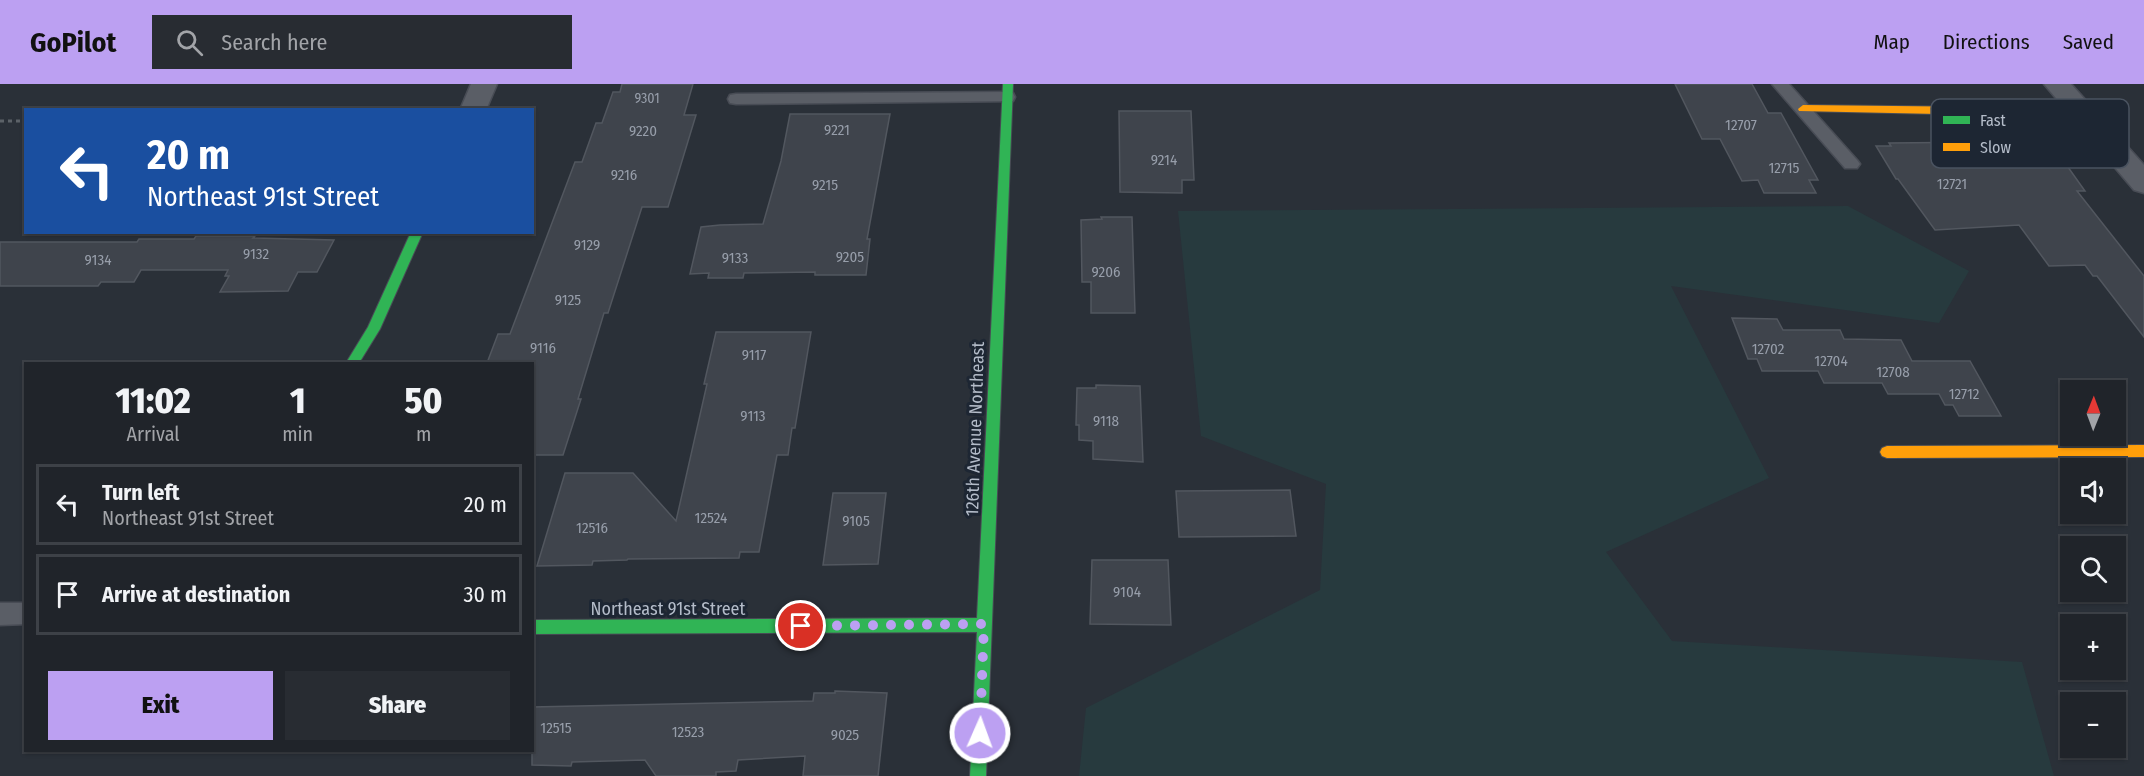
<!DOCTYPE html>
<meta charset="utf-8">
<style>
:root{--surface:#20242a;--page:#282c32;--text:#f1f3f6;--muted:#a2a4a8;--line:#3d4147;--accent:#bca0f2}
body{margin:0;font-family:"Fira Sans Condensed",sans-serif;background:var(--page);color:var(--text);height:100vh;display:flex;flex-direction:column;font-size:22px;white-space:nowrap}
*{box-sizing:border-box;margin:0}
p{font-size:20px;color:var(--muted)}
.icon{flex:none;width:33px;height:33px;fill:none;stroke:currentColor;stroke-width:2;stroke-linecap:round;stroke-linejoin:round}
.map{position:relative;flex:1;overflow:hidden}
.side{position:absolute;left:24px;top:278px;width:510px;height:390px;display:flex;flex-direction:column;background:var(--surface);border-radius:0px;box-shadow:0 2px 4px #0004,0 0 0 2px var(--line)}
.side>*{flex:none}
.hud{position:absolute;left:24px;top:24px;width:510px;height:126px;border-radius:0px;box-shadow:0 2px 4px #0004,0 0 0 2px var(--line);background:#1a4fa0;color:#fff;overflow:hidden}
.needle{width:39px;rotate:1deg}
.tools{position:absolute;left:2060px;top:296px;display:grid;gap:12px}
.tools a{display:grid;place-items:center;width:66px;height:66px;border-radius:0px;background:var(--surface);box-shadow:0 2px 4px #0004,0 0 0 2px var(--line);font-size:30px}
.pin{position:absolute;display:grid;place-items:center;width:51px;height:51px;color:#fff;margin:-26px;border:3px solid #fff;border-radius:50%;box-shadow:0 2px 6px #0007}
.me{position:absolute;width:66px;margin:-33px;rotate:2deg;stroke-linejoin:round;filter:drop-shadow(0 0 4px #0008)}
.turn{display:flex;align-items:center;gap:21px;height:126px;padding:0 24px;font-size:27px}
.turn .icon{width:78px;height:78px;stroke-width:2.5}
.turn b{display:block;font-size:42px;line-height:51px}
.eta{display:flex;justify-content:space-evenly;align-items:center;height:102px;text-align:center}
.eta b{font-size:36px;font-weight:800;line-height:42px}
.primary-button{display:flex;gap:12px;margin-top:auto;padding:12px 24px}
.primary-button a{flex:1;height:69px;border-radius:0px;background:var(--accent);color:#111;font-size:24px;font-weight:800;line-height:69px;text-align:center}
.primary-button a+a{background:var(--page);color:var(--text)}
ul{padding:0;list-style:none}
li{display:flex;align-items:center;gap:18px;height:81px;margin:0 12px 9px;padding:0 12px;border:3px solid var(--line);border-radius:0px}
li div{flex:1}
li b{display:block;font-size:22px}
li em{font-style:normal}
header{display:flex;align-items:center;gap:36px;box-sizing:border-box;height:84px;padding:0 30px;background:var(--accent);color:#111}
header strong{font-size:28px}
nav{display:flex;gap:33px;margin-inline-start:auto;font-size:21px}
.search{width:420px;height:54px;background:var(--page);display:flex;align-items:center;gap:15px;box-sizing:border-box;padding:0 21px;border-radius:0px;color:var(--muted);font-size:22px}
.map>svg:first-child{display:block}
</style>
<header>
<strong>GoPilot</strong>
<div class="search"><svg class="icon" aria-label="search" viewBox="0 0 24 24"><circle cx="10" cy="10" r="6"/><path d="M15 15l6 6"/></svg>Search here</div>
<nav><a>Map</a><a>Directions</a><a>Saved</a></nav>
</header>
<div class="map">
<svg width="2144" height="692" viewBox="0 0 2144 692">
<rect width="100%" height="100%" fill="#2a3038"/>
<polygon fill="#273a3e" points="1848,122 1969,187 1939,239 1671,202 1769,394 1606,468 1672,557 2022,578 2054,692 1079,692 1086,624 1320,506 1326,400 1201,352 1178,127"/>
<g fill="#3f444c" stroke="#52575f" stroke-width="1.5">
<polygon points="622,0 693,0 684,31 696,31 668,123 642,123 608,229 604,229 578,315 581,315 563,371 532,371 532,279 487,279 498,250 510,250 575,78 582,78 596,39 602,39 613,8 620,8"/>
<polygon points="1675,0 1752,0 1768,29 1781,29 1818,96 1809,96 1816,109 1764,109 1758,96 1742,97 1720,55 1702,55"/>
<polygon points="1119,27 1191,27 1194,96 1182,96 1182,109 1120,108"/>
<polygon points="790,30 890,30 867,155 870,155 866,191 815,191 815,188 744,189 743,194 708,194 709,189 690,190 701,143 720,141 763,140 781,77"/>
<polygon points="1994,58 2037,58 2039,62 2053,62 2085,107 2077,107 2144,192 2144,253 2097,192 2093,192 2085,181 2049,182 2019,141 1935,146 1898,95 1896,95 1876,62 1891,62 1889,59"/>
<polygon points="1101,133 1132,133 1135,229 1091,229 1091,198 1082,198 1081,136 1102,135"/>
<polygon points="196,152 255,152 253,154 334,156 317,188 298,188 288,207 220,208 229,192 225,192 228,186 141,186 134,198 101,198 98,202 0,202 0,158 137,158 139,155 194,155"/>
<polygon points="1732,234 1777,235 1783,246 1840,246 1844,255 1901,256 1912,277 1970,277 2001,332 1959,332 1953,321 1945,321 1939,310 1888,310 1882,299 1824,299 1818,287 1762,287 1757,275 1748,275"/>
<polygon points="716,248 811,248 795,344 792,344 788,371 777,371 759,468 740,468 739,474 628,475 627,476 593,477 592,481 537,482 565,389 633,389 676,437 707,300 704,300"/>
<polygon points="1096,301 1140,302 1143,378 1093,375 1093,357 1079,356 1079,341 1076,341 1077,304 1096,304"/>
<polygon points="1290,406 1296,452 1179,453 1176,407"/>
<polygon points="833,409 886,409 878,480 823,481"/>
<polygon points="1092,476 1168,476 1171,541 1090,540"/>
<polygon points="835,607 887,609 878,692 803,692 805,672 738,676 736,687 716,688 716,692 656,692 645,676 572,678 571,682 532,681 532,623 813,617 814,609 835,609"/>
</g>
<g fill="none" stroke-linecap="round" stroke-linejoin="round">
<defs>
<g id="lane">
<polygon points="1772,0 1789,0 1857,76 1860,80 1857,84 1845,84"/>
<polygon points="1007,8 1013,9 1015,13 1013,17 736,20 730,19 728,15 730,11 736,10"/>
<polygon points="0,519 26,519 26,540 0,541"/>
</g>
<g id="street">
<polygon points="471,0 497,0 486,26 460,26"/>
<polygon points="2044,0 2071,0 2144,81 2144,109 2134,106"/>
</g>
<g id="fast">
<polygon points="1003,0 1013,0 986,692 970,692 977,548 532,550 532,536 977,534"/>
<polygon points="1985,23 2081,24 2086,28 2081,32 1981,29 1980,27"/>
<polygon points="411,148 423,148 380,245 359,279 346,279 368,243"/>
</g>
<g id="slow">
<polygon points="1803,21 1985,23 1990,27 1985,31 1799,27 1798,25"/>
<polygon points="2144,361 2144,373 1887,374 1882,372 1880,368 1882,364 1887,362"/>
</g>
</defs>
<use href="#lane" stroke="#484c55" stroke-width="3"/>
<use href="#street" stroke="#484c55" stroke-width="3"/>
<use href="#fast" stroke="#484c55" stroke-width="2"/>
<use href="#slow" stroke="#484c55" stroke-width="2"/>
<polyline stroke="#5c6268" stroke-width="3" stroke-dasharray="4 4" stroke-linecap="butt" points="0,37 26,37"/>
<use href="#lane" fill="#5a5e66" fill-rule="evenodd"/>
<use href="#street" fill="#5a5e66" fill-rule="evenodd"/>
<use href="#fast" fill="#30b455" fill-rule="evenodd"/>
<use href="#slow" fill="#ff9f0a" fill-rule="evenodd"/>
</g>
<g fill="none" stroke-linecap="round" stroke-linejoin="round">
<polyline stroke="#bca0f2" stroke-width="10" stroke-dasharray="0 18" points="801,542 984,540 980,649"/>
</g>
<g text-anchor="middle" stroke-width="6" stroke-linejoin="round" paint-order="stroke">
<g font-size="14" fill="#979eaa">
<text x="647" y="19">9301</text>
</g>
<g font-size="15" fill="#979eaa">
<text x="1741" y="46">12707</text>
<text x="837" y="51">9221</text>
<text x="643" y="52">9220</text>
<text x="1164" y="81">9214</text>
<text x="1784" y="89">12715</text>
<text x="624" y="96">9216</text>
<text x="1952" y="105">12721</text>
<text x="825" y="106">9215</text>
<text x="587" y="166">9129</text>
<text x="256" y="175">9132</text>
<text x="850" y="178">9205</text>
<text x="735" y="179">9133</text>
<text x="98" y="181">9134</text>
<text x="1106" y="193">9206</text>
<text x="568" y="221">9125</text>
<text x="543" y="269">9116</text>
<text x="1768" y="270">12702</text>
<text x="754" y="276">9117</text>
<text x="1831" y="282">12704</text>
<text x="1893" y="293">12708</text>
<text x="1964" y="315">12712</text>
<text x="753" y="337">9113</text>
<text x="1106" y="342">9118</text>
<text x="711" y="439">12524</text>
<text x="856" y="442">9105</text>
<text x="592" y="449">12516</text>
<text x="1127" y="513">9104</text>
<text x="556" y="649">12515</text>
<text x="688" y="653">12523</text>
<text x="845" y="656">9025</text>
</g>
<g font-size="18" fill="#b4bcc9" stroke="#1d2633">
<text transform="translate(975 345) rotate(-88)" y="6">126th Avenue Northeast</text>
<text x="668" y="531">Northeast 91st Street</text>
</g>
</g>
<rect x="1931" y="15" width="198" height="69" rx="9" fill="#1d2633" stroke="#4a5360" stroke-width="1.5"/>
<rect x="1943" y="32" width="27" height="8" fill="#30b455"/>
<rect x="1943" y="59" width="27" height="8" fill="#ff9f0a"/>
<g font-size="16" fill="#b4bcc9">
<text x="1980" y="42">Fast</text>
<text x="1980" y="69">Slow</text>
</g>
</svg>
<div class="tools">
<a><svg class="needle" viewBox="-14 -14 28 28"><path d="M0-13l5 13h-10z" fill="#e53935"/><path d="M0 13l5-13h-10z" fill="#a2a4a8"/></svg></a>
<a><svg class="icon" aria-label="sound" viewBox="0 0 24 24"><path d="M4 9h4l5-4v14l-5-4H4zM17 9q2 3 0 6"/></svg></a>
<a><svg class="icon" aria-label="search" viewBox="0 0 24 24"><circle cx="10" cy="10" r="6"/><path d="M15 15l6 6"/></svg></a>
<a>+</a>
<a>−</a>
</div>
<div class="pin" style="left:801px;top:542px;background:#d93025"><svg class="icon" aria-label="arrive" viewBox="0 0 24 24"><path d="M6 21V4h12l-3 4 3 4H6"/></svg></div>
<svg class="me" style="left:980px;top:649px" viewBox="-20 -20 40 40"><circle r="17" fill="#bca0f2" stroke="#fff" stroke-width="3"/><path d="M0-11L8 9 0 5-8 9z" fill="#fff"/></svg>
<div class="hud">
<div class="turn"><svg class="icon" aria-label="left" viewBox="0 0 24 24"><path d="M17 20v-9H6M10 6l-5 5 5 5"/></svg><div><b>20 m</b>Northeast 91st Street</div></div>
</div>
<section class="side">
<div class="eta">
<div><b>11:02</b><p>Arrival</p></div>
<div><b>1</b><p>min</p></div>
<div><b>50</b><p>m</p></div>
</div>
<ul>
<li><svg class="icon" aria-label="left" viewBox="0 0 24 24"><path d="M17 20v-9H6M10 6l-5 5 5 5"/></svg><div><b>Turn left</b><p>Northeast 91st Street</p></div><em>20 m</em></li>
<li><svg class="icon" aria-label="arrive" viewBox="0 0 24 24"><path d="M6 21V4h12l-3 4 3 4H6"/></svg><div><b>Arrive at destination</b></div><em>30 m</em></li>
</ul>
<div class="primary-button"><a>Exit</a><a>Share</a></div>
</section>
</div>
